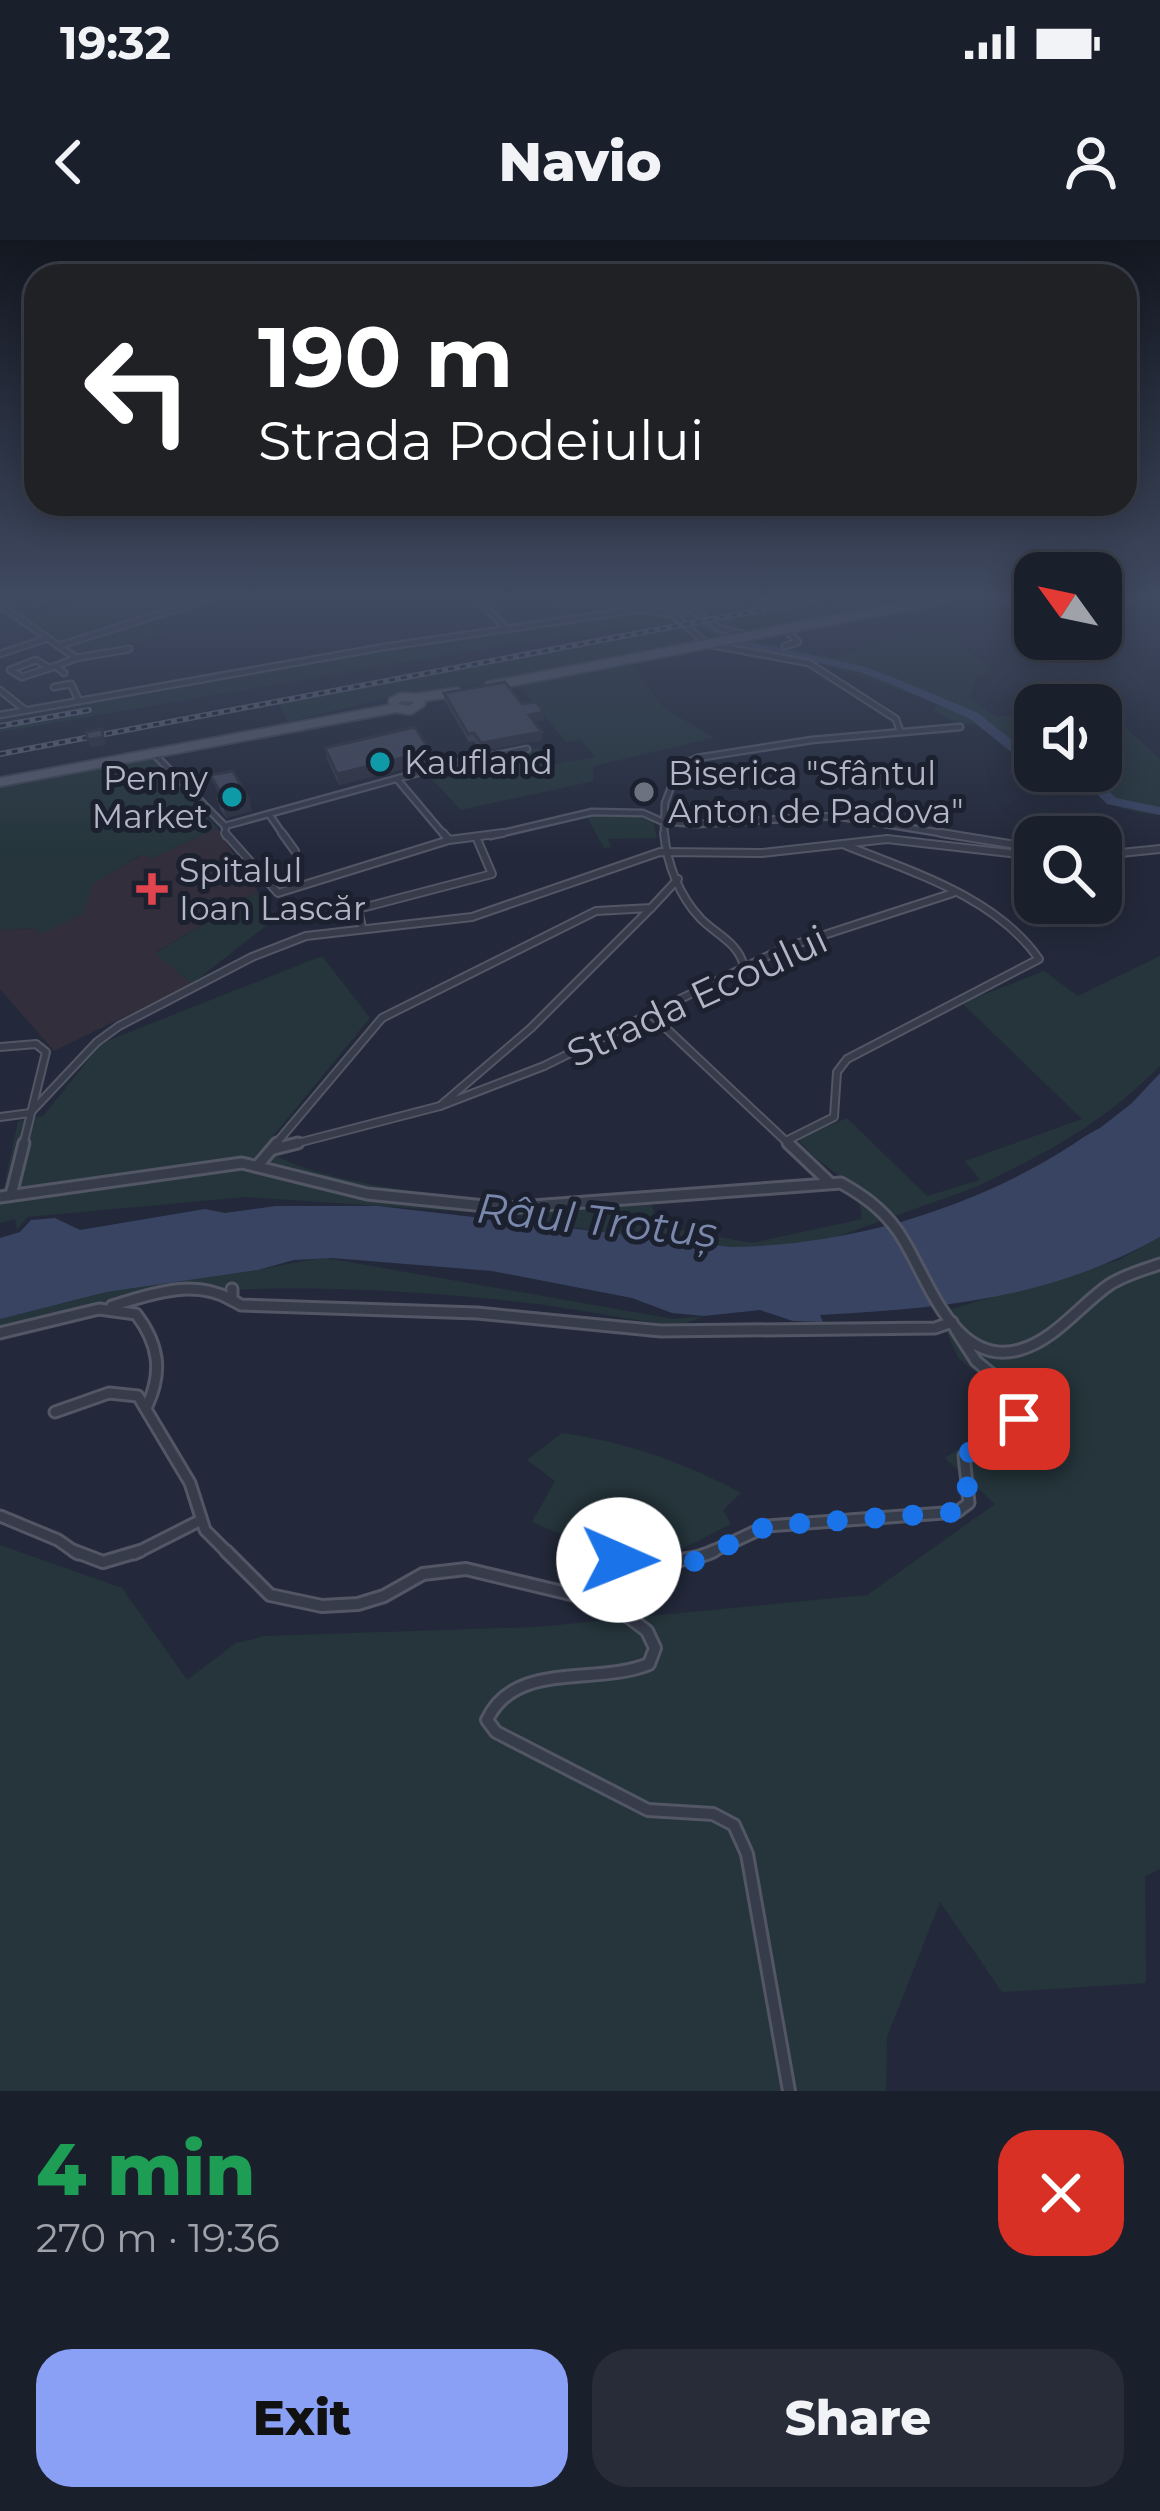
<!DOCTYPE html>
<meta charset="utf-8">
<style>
:root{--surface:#1a1f2c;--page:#272c38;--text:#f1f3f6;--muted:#9fa2a9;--line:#383d48;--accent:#89a0f4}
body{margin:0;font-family:Montserrat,sans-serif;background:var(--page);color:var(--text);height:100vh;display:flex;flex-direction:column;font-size:45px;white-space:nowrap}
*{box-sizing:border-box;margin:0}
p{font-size:39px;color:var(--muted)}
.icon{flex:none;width:66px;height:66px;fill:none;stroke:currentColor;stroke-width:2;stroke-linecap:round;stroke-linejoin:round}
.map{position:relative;height:1851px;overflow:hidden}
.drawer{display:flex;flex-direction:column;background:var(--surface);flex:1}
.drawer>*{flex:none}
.top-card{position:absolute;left:24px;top:24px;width:1113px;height:252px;border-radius:36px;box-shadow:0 6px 30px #0003,0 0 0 3px var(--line);background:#202124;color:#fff;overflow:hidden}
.needle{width:78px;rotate:303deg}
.fabs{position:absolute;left:1014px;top:312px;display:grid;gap:24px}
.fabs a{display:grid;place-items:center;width:108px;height:108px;border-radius:24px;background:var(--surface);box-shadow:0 6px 30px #0003,0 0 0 3px var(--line);font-size:60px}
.pin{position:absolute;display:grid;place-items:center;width:102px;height:102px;color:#fff;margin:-51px;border-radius:24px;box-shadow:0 6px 18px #0006}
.me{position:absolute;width:132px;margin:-66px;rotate:91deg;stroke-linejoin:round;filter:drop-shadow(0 0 9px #0008)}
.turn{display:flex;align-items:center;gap:42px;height:252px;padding:0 36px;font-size:54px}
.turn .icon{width:156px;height:156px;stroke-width:2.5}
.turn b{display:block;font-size:84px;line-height:102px}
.round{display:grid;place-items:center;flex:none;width:126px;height:126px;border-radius:36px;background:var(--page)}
.headline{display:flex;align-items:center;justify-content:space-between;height:204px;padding:0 36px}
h1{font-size:72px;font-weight:800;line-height:90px;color:#1e9e55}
.primary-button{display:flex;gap:24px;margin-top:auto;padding:24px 36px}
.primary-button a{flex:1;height:138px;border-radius:36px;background:var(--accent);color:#111;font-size:48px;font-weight:800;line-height:138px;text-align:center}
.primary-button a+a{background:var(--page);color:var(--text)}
.status{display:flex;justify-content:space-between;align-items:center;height:84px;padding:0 60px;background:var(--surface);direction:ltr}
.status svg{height:33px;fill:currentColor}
header{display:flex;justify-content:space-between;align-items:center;height:156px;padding:0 36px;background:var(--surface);font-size:54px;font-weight:800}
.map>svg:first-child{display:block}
</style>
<div class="status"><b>19:32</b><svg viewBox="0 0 49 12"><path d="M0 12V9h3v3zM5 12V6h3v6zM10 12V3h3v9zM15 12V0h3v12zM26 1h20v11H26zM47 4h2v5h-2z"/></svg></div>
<header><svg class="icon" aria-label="back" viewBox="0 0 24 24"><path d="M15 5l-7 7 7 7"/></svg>Navio<svg class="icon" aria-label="person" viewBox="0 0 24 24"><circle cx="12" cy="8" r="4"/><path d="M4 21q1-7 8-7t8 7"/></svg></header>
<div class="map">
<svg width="1160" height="1851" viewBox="0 0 1160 1851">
<rect width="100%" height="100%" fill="#23293a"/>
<polygon fill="#322e3c" points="217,588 258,652 156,712 192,744 54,811 0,749 0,690 33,688 41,693 82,674 92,644 142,615 152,618"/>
<g fill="#25353b">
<polygon points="78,359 206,359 147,380 166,394 79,416 22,375"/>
<polygon points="545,359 788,359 664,384 488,408 0,492 0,480 504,389 499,384 558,374"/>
<polygon points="835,359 930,359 739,397 833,418 879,403 946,393 991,430 977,437 970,459 997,477 1035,473 1035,519 1006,510 982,484 959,484 931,470 940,464 816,422 730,404 630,423 663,467 714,498 593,526 593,541 461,570 425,532 539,508 550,525 595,517 581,500 566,502 514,439 399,455 288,482 278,464"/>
<path d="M1102,466L1160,519V575C1129,572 1092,565 1082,531H1101Z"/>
<polygon points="149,509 217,588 152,618 141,615 93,644 83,674 41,694 33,688 0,690 0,543"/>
<polygon points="586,575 635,576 653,582 657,598 608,599 611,607 604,608"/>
<polygon points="258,652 277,677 192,744 155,713"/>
<path d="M322,716L370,778L264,907C299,940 447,958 498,960C547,961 598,953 647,950L658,986L752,1003L862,979C860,935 821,932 798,899L847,878L927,956L980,940L965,921L1082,879L962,763L1044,731L1078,756L1160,716V826C1078,913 893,998 776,1006C701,1012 623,993 548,984L543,977L245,957L27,977L17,990L15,979L0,983V949L4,947L18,881L43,876L102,803Z"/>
<polygon points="1160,997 1160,1629 1145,1636 1146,1743 1002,1752 940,1662 887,1797 886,1851 0,1851 0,1305 122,1348 187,1440 236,1403 265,1396 536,1387 867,1355 995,1264 945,1218 1014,1171 1007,1156 958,1118 938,1073 1119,1020"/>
<path d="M326,1018L674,1079L704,1076L681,1086C633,1081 585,1070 536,1064C395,1046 128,1032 0,1092V1079C77,1046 169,1042 251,1031C277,1027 300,1020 326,1018Z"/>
<path d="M562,1193C626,1202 684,1222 741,1253L723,1270L731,1284L684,1308L665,1301L655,1316L607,1313L532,1282L555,1241L527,1220Z"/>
</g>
<path fill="#394463" d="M1160,833V997C1050,1059 943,1068 820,1075L823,1082L793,1081L760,1070L704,1076L672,1073L632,1058L492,1031L332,1018L294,1020L258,1030L106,1052L0,1079V998L20,992L31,980L55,978L80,990L205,969L225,973L276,966H378L731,1007C883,1005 1053,944 1160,833Z"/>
<polygon fill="#23293a" points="1160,827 1160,833 1132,863 1100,888 1028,927 978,953 901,982 839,996 976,947 1026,922 1096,884"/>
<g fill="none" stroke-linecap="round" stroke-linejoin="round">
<g fill="#394463" fill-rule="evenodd">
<polygon points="656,359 668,359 732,398 862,426 897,439 978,473 1021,507 1035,512 1035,520 1013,513 970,479 889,443 859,432 729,403"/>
<polygon points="1087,531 1099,531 1097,540 1116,558 1160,567 1160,575 1107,564 1084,541"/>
</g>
<defs>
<g id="minor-far3">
<polyline points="477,359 505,387"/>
<polyline points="670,359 697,359"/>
<polyline points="677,359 719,388 749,396"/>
<polyline points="629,362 649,359"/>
<polyline points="0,365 76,418 56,426 64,433"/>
<polyline points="785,389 798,402 785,406"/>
<polyline points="58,406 208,359"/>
<polyline points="0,414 48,398"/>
<polyline points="76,418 129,409"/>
<polyline points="49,428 36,420 10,430 22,437 56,426"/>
<polyline points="54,447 71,444 79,461"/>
<polyline points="0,450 25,470"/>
<polyline points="0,475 384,407 642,369 674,375 707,404 809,423 896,479 900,491"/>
<polyline points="152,512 225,586 443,526 527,509"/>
<polyline points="397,539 445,596"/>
<polyline points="269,574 284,596"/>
<polyline points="225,586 226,596"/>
<polyline points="490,596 592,572 643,573 661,581 697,584 836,576 959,596"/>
<polyline points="664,596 665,563 679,526 697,518 812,500 960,487"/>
</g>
<g id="minor-far2">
<polyline points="225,593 278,653 449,600"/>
<polyline points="282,593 295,611"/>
<polyline points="443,593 449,600 503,593"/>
<path d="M664,593C667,624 679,656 701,679C717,695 739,703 744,727"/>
<polyline points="941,593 1035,608"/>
<polyline points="1101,615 1160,609"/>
<polyline points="362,687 358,669 492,634 477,599"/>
<polyline points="651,774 791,906"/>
<polyline points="0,807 36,804 46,812 23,906"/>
<polyline points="440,866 544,826 784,708 953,653"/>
<polyline points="0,877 30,873 97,802 119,786 252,717 306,696 472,677 660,612 762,613 887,599 1035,616"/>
<path d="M786,901L834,877L837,832L847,819L1039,719C996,657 912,632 845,605"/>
<polyline points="274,906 382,778 596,671 651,668 678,639"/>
<polyline points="286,906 440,866 531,788 651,668"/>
</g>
<g id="minor-far1">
<polyline points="788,903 828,941"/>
<polyline points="274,909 298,903"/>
<polyline points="259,924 277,903"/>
<polyline points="11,955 24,903"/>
<path d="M0,957L242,923L367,954L505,968L841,943C864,956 882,969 897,990C927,1032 951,1128 1019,1110C1055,1100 1079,1066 1109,1045C1124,1035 1143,1030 1160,1024"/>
<polyline points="232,1049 232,1060 241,1065 477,1073 661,1091 935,1088 952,1082"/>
<path d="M112,1066C151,1054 194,1038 232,1060"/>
<path d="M0,1093L99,1069L136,1074C159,1104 163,1132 147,1166"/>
<polyline points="55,1172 109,1153 138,1156 190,1243 205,1290 229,1314"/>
<polyline points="0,1276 58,1300 78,1314"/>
<polyline points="134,1314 201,1280"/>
<polyline points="707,1314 767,1286 957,1272 969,1263 964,1216 1013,1185 1022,1169 1010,1149 976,1121 956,1090"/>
</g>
<g id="minor">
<polyline points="74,1311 103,1322 140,1311"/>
<polyline points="226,1311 270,1355 322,1366 358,1364 384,1356 423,1334 466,1329 604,1362"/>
<path d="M714,1311C677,1329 638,1313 600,1327L596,1352L647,1391L655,1408L649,1424C595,1446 515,1420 487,1480L496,1492L648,1570L713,1574L734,1585L747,1614L789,1851"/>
</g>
<g id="primary">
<polyline points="489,446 942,359"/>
<polygon points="402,457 416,458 421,463 410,470 396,468 393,461"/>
<polyline points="416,458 457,452"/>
<polyline points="0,542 396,468"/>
</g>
</defs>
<use href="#minor-far3" stroke="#525665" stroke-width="9"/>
<use href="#minor-far2" stroke="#525665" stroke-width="10"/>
<use href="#minor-far1" stroke="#525665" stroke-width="15"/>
<use href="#minor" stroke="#525665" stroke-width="16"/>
<use href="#primary" stroke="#404553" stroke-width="12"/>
<use href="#minor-far3" stroke="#373c4b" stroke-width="4.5"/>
<use href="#minor-far2" stroke="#373c4b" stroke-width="6"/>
<use href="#minor-far1" stroke="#373c4b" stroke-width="9"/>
<use href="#minor" stroke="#373c4b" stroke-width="10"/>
<use href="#primary" stroke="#555a6b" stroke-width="8"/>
<defs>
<g id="rail">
<polyline points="0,486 89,470"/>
<polyline points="0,514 819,359"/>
</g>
</defs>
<use href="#rail" stroke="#595f71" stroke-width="6"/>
<use href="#rail" stroke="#1c212f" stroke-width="3" stroke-dasharray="6" stroke-linecap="butt"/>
</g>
<g fill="#393e4f">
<polygon points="444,453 522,464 544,480 535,482 542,500 481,511 474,501 469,502 445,461"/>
<polygon points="325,508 431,522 339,545 327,519"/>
<polygon points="210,535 252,571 226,578 220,569 217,558 220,557"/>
<polygon points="639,540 650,553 650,558 640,559"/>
</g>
<g fill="#2e3240">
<polygon points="30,359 51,359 53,364 33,367"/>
<polygon points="544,472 544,480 529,484 529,475"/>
<polygon points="102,489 106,505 91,508 88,500"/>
<polygon points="542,492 542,500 481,511 481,503"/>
<polygon points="430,511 431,522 339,545 337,534"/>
<polygon points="249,560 252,571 226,578 223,567"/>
</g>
<g fill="#42485c" stroke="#2e3240" stroke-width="3">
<polygon points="505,442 522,464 536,462 544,472 529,475 542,492 481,503 474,493 468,494 444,453"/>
<polygon points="415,487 430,511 337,534 325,508"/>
<polygon points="102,489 103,497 88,500 86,492"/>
<polygon points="233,531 249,560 223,567 217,558 223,557 210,535"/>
<polygon points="639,540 648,540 650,553 640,553"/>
</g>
<linearGradient id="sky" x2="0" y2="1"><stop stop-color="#131720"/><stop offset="0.58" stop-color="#3f4960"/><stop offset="1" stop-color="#3f4960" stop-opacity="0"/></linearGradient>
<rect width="1160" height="618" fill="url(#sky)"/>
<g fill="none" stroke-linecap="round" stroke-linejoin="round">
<polyline stroke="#1a73e8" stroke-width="21" stroke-dasharray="0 37.8" points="619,1320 693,1322 767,1286 957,1272 969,1263 964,1216 1019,1179"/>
</g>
<g fill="#0f9aa8" stroke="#1c212f" stroke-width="4.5">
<circle cx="380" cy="522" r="12"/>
<circle cx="232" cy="557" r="12"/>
</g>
<circle fill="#6b7280" stroke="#1c212f" stroke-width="4.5" cx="644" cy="552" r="12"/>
<path fill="#e0444e" stroke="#1c212f" stroke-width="4.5" d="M146 631h12v12h12v12h-12v12h-12v-12h-12v-12h12z"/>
<g text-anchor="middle" stroke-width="10" stroke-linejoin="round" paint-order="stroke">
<g font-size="33" fill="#b2b6c6" stroke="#1c212f" text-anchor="start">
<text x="404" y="534">Kaufland</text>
<text x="668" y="545">Biserica "Sfântul<tspan x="668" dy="38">Anton de Padova"</tspan></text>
<text x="208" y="550" text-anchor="end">Penny<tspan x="208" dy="38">Market</tspan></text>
<text x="179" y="642">Spitalul<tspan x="179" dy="38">Ioan Lascăr</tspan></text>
</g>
<g font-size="39" fill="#b2b6c6" stroke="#1c212f">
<text transform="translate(697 756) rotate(-25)" y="14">Strada Ecoului</text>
</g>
<g font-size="42" font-style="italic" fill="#7b88ad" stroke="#1c212f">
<text transform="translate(597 980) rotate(6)" y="15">Râul Trotuș</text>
</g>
</g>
</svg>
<div class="fabs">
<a><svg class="needle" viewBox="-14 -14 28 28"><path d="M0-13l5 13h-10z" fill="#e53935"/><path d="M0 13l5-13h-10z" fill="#9fa2a9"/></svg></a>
<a><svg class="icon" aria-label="sound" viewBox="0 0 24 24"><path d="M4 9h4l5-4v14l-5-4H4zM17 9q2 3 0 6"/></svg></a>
<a><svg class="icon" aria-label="search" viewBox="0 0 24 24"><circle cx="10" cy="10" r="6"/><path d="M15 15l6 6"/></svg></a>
</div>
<div class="pin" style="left:1019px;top:1179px;background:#d93025"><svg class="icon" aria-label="arrive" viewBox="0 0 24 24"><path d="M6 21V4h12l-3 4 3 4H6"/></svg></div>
<svg class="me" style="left:619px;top:1320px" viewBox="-20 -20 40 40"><circle r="19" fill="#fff"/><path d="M0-13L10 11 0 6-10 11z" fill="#1a73e8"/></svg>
<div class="top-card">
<div class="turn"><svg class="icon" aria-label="left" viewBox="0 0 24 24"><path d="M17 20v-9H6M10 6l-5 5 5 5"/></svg><div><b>190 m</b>Strada Podeiului</div></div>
</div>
</div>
<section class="drawer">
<div class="headline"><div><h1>4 min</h1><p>270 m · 19:36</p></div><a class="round" style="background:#d93025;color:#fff"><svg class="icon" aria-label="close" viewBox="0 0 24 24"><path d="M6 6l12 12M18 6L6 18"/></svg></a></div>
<div class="primary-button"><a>Exit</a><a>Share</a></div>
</section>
